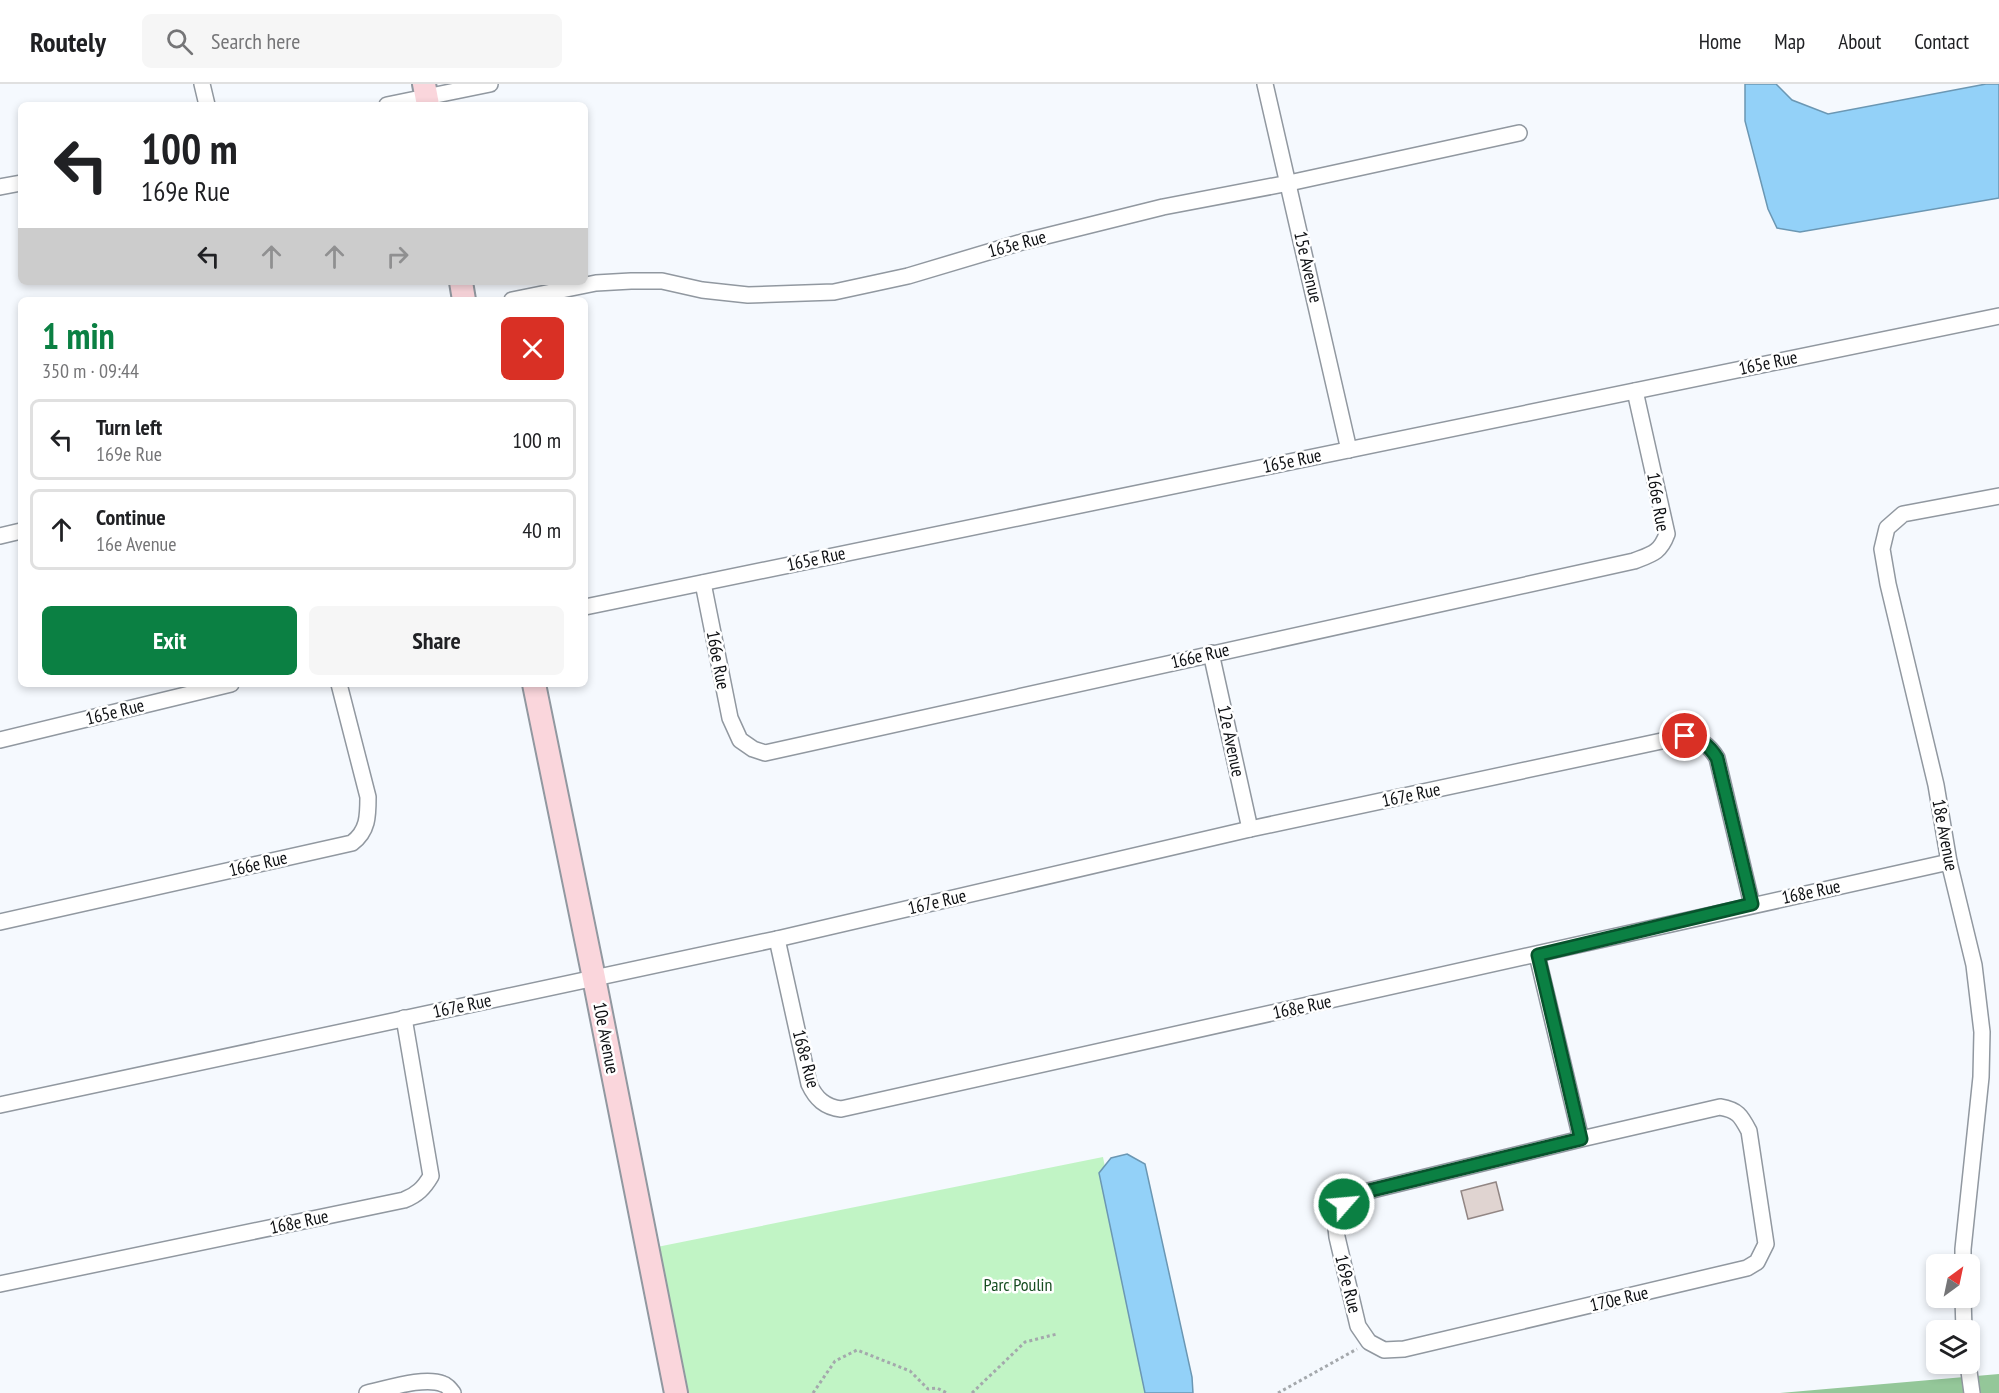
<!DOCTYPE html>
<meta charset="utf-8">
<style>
:root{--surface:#fff;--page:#f6f6f6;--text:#202124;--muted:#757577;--line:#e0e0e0;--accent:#0b8043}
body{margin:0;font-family:"PT Sans Narrow",sans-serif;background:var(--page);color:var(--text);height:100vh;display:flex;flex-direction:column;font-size:22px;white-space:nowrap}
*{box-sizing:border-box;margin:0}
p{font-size:20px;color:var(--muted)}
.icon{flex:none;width:33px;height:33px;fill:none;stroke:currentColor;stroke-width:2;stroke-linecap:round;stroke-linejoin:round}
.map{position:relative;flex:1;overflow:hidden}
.details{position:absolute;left:18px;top:213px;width:570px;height:390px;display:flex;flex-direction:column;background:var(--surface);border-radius:9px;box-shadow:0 3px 9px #0003}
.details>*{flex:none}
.hud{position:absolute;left:18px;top:18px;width:570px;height:183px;border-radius:9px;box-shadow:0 3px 9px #0003;background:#fff;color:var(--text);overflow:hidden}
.needle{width:39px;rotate:33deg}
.tools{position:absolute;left:1926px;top:1170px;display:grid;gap:12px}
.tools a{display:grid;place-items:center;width:54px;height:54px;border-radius:9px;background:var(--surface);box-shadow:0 3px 9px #0003;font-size:30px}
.pin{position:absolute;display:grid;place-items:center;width:51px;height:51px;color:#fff;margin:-26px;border:3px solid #fff;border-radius:50%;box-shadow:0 2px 6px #0007}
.me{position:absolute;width:66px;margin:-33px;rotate:63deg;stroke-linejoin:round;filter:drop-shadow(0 0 4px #0008)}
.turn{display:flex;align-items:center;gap:21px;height:126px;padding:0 24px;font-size:27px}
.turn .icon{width:78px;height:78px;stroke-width:2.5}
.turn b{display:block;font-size:42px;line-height:51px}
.lanes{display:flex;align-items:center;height:57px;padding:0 24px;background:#0003;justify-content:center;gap:30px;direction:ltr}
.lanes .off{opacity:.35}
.round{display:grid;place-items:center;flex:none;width:63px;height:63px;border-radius:9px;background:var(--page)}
.head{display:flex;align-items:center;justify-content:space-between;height:102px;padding:0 24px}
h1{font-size:36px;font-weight:700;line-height:45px;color:var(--accent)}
.primary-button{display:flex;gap:12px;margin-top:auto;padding:12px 24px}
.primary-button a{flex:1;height:69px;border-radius:9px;background:var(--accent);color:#fff;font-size:24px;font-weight:700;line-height:69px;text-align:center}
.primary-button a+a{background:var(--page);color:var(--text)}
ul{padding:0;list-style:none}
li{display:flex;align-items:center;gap:18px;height:81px;margin:0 12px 9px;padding:0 12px;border:3px solid var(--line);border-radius:9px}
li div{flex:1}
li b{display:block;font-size:22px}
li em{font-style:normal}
header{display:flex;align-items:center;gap:36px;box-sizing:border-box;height:84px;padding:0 30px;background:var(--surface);border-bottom:2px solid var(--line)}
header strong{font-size:28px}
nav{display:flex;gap:33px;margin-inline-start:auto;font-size:21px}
.search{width:420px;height:54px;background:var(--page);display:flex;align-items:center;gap:15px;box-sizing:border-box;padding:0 21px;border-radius:9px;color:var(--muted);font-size:22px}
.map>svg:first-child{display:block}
</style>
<header>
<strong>Routely</strong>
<div class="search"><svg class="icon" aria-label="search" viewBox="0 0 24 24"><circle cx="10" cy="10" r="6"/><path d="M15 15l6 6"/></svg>Search here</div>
<nav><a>Home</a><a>Map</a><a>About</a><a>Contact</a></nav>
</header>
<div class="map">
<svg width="1999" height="1309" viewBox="0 0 1999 1309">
<rect width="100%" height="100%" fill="#f5f9fe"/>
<polygon fill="#c1f4c5" points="1103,1073 1150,1309 676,1309 647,1165"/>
<polygon fill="#94c799" points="1999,1290 1999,1309 1780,1309"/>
<g fill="#93d1f8" stroke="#6b97b3" stroke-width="1.5">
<polygon points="1745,0 1776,0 1792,16 1828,30 1986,0 1999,0 1999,114 1800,148 1777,144 1768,125 1745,37"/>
<polygon points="1127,1070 1145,1080 1192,1293 1193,1309 1145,1309 1099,1089 1111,1074"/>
</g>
<polygon fill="#e0d4d1" stroke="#928684" stroke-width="1.5" points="1496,1098 1503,1126 1468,1135 1461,1107"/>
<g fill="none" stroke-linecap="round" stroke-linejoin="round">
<defs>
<g id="street">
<polyline points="202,0 207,21"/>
<polyline points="1265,0 1349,366"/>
<polyline points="387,21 490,0"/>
<polyline points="0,103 21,99"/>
<polyline points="512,216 596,199 631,197 662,197 702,206 748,211 834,208 908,192 1022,158 1163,123 1289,99 1519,49"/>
<polyline points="0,452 21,447"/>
<path d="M703,499L730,634L740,656L753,665L765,669L1634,477C1652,470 1660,469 1667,450L1635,307"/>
<polyline points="585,523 1999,232"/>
<polyline points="1211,569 1250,745"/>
<polyline points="0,656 231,600"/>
<path d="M0,838L352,759C368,747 368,732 368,713L339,600"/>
<path d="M777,855L809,1000C816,1015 825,1023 841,1025L1949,778"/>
<path d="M1537,871L1581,1055L1360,1109L1344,1121L1335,1135L1337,1153L1358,1242L1369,1258L1384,1266L1404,1265L1747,1184L1757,1178L1766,1160L1749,1047C1741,1032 1738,1026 1720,1023L1581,1055"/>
<path d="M0,1021L777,855L1250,745L1685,652C1700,655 1709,661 1717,674L1752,821"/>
<polyline points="1963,1180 1963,1165 1981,993 1982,948 1974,881 1949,778 1936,701 1888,500 1882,465 1887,444 1903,430 1999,412"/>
<path d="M0,1200L404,1116C417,1111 424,1104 431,1092L404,934"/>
<polyline points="1963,1214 1964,1246"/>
<polyline points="1968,1280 1972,1309"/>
<path d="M367,1309C387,1305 424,1292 443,1300C447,1301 450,1305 453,1309"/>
</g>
<g id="secondary">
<polyline points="424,0 428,21"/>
<polyline points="461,198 464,216"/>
<polyline points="534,600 594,894 676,1309"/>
</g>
</defs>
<use href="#street" stroke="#9198a0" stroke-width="18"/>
<use href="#secondary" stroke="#9198a0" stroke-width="26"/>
<g stroke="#a4a8ac" stroke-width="3" stroke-dasharray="3 3" stroke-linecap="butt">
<polyline points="813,1309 835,1277 857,1266 910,1287 928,1305 937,1304 947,1309"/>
<polyline points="972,1309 1025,1258 1057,1250"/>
<polyline points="1278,1309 1357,1265"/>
</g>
<use href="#street" stroke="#fff" stroke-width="15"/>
<use href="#secondary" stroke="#fad6dc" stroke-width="22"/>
</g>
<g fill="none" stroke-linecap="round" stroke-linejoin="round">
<defs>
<path id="route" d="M1344,1120L1360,1109L1581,1055L1538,871L1752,820L1717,674C1709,661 1700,655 1685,652"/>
</defs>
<use href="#route" stroke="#07532c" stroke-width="15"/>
<use href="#route" stroke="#0b8043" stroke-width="10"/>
</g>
<g text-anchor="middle" stroke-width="5" stroke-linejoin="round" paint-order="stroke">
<g font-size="18" fill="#0d0f12" stroke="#fff">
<text transform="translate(1017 160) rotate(-15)" y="6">163e Rue</text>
<text transform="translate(1308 183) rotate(77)" y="6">15e Avenue</text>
<text transform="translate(1768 279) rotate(-12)" y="6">165e Rue</text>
<text transform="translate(1292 377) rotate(-12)" y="6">165e Rue</text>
<text transform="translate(1658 418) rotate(80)" y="6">166e Rue</text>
<text transform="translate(816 475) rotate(-12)" y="6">165e Rue</text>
<text transform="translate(1200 572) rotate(-13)" y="6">166e Rue</text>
<text transform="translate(718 576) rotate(79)" y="6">166e Rue</text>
<text transform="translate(115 628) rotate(-14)" y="6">165e Rue</text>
<text transform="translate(1231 657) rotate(78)" y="6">12e Avenue</text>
<text transform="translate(1411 711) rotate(-12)" y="6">167e Rue</text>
<text transform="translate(1945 751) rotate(79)" y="6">18e Avenue</text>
<text transform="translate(258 780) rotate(-13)" y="6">166e Rue</text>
<text transform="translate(1811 808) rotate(-12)" y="6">168e Rue</text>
<text transform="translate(937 818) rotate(-13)" y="6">167e Rue</text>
<text transform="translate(462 922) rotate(-12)" y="6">167e Rue</text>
<text transform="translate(1302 923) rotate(-12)" y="6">168e Rue</text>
<text transform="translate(606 954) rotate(79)" y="6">10e Avenue</text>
<text transform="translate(806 975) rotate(75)" y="6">168e Rue</text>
<text transform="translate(299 1138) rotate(-12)" y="6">168e Rue</text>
<text transform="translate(1348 1200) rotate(76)" y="6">169e Rue</text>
<text transform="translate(1619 1215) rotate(-13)" y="6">170e Rue</text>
</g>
<g font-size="18" fill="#164d21" stroke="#fff">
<text x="1018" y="1207">Parc Poulin</text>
</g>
</g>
</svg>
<div class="tools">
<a><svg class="needle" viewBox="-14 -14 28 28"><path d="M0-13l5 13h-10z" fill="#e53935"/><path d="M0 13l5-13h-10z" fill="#757577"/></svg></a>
<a><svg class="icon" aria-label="layers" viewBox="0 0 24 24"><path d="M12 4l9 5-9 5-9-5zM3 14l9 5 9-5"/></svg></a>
</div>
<div class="pin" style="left:1685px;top:652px;background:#d93025"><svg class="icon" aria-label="arrive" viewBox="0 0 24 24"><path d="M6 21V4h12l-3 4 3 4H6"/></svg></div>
<svg class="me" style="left:1344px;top:1120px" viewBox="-20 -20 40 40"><circle r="17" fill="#0b8043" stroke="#fff" stroke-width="3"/><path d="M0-11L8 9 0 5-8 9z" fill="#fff"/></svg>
<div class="hud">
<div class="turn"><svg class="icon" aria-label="left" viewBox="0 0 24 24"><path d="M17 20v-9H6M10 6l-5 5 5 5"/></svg><div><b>100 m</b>169e Rue</div></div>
<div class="lanes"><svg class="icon" aria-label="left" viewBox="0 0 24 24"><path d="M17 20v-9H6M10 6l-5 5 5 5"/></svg><svg class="icon off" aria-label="ahead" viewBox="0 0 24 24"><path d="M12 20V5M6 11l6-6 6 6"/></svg><svg class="icon off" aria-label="ahead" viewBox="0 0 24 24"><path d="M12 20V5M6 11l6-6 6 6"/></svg><svg class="icon off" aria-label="right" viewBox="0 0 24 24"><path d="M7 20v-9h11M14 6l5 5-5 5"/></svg></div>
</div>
<section class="details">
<div class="head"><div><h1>1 min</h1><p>350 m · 09:44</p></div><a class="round" style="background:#d93025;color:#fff"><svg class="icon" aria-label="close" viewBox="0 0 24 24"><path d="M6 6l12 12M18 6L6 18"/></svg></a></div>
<ul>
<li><svg class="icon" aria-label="left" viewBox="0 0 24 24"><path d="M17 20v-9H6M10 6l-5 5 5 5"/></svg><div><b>Turn left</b><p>169e Rue</p></div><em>100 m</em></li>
<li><svg class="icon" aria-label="ahead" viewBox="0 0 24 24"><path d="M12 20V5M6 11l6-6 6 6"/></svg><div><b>Continue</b><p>16e Avenue</p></div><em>40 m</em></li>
</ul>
<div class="primary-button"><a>Exit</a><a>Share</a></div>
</section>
</div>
